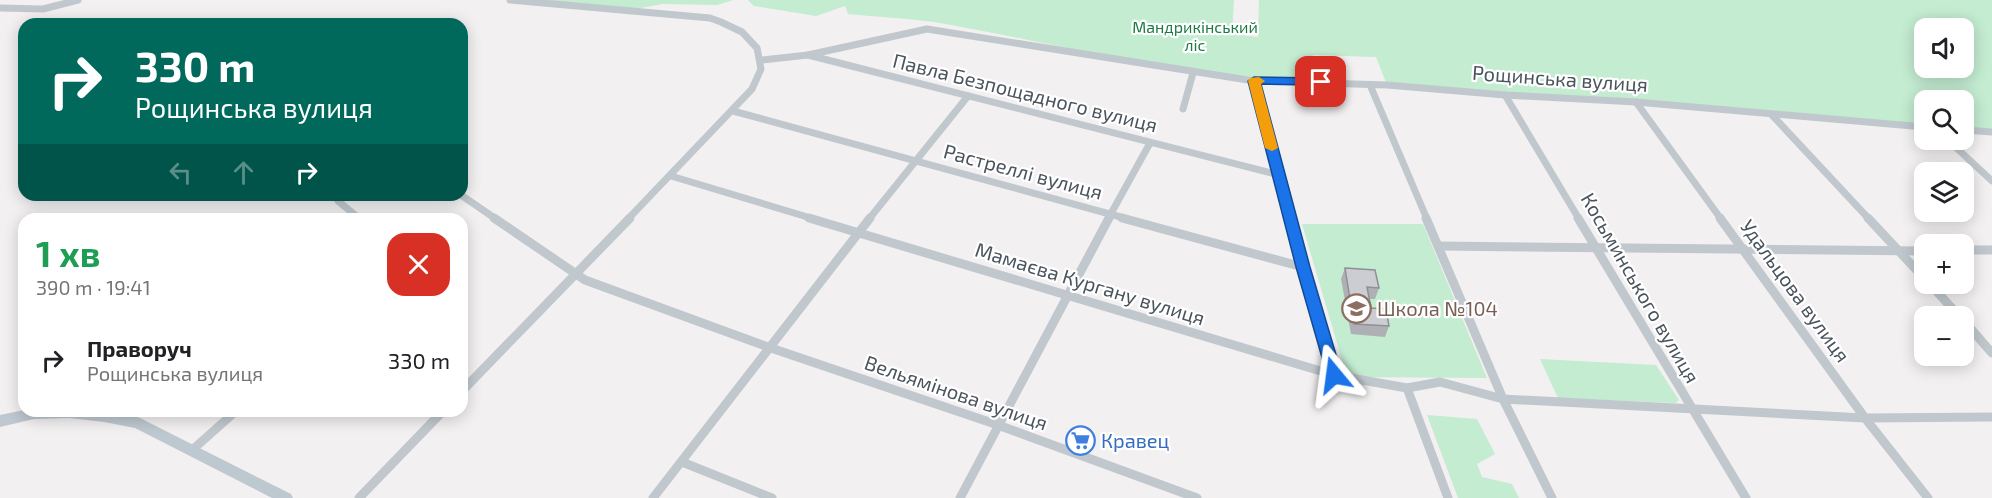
<!DOCTYPE html>
<html lang="uk">
<meta charset="utf-8">
<style>
:root{--surface:#fff;--page:#f2f2f2;--text:#202124;--muted:#757577}
body{margin:0;font-family:"Exo 2",sans-serif;background:var(--page);color:var(--text);height:100vh;display:flex;flex-direction:column;font-size:22px;white-space:nowrap}
*{box-sizing:border-box;margin:0}
p{font-size:20px;color:var(--muted)}
.icon{flex:none;width:33px;height:33px;fill:none;stroke:currentColor;stroke-width:2;stroke-linecap:round;stroke-linejoin:round}
.map{position:relative;flex:1;overflow:hidden}
.panel{position:absolute;left:18px;top:213px;width:450px;height:204px;display:flex;flex-direction:column;background:var(--surface);border-radius:18px;box-shadow:0 3px 15px #0003}
.panel>*{flex:none}
.hud{position:absolute;left:18px;top:18px;width:450px;height:183px;border-radius:18px;box-shadow:0 3px 15px #0003;background:#00695c;color:#fff;overflow:hidden}
.fabs{position:absolute;left:1914px;top:18px;display:grid;gap:12px}
.fabs a{display:grid;place-items:center;width:60px;height:60px;border-radius:12px;background:var(--surface);box-shadow:0 3px 15px #0003;font-size:30px}
.pin{position:absolute;display:grid;place-items:center;width:51px;height:51px;color:#fff;margin:-26px;border-radius:12px;box-shadow:0 3px 9px #0006}
.me{position:absolute;width:66px;margin:-33px;rotate:344deg;stroke-linejoin:round;filter:drop-shadow(0 0 4px #0008)}
.turn{display:flex;align-items:center;gap:21px;height:126px;padding:0 18px;font-size:27px}
.turn .icon{width:78px;height:78px;stroke-width:2.5}
.turn b{display:block;font-size:42px;line-height:51px}
.lanes{display:flex;align-items:center;height:57px;padding:0 18px;background:#0003;justify-content:center;gap:30px;direction:ltr}
.lanes .off{opacity:.35}
.round{display:grid;place-items:center;flex:none;width:63px;height:63px;border-radius:18px;background:var(--page)}
.head{display:flex;align-items:center;justify-content:space-between;height:102px;padding:0 18px}
h1{font-size:36px;font-weight:700;line-height:45px;color:#1e9e55}
ul{padding:0;list-style:none}
li{display:flex;align-items:center;gap:18px;height:90px;padding:0 18px}
li div{flex:1}
li b{display:block;font-size:22px}
li em{font-style:normal}
.map>svg:first-child{display:block}
</style>
<div class="map">
<svg width="1992" height="498" viewBox="0 0 1992 498">
<rect width="100%" height="100%" fill="#f3f0f1"/>
<g fill="#c3ecd1" fill-rule="evenodd">
<polygon points="510,0 733,0 717,5 663,4 629,10"/>
<path d="M748,0H1234L1232,34L1258,37L1259,0H1992V132L1964,130V100H1924V127L1387,85L1376,57L1313,55L1321,82C1190,81 1063,44 934,22C906,18 877,17 848,14L845,6L816,16L754,6ZM1924,28H1964V68H1924Z"/>
<polygon points="1302,224 1423,224 1487,378 1347,377"/>
<polygon points="1540,359 1656,365 1679,400 1676,403 1558,398"/>
<polygon points="1427,415 1477,419 1495,454 1477,464 1482,477 1512,484 1519,498 1458,498"/>
</g>
<g fill="none" stroke-linecap="round" stroke-linejoin="round">
<g stroke="#c0c8ce" stroke-width="7">
<polyline points="510,0 710,18 721,22 742,32 757,48 761,69 752,89 628,219"/>
<polyline points="0,8 43,9 78,0"/>
<polyline points="808,55 927,29 1254,81 1387,85 1505,95 1636,102 1924,127"/>
<polyline points="762,60 808,55 1279,175"/>
<polyline points="1254,81 1292,219"/>
<polyline points="1370,85 1427,219"/>
<polyline points="1505,95 1579,219"/>
<polyline points="1636,102 1721,219"/>
<polyline points="1183,109 1193,73"/>
<polyline points="733,111 1128,219"/>
<polyline points="1771,114 1869,219"/>
<polyline points="1964,130 1992,132"/>
<polyline points="1948,140 1992,181"/>
<polyline points="671,176 814,219"/>
<polyline points="348,195 338,201 360,219"/>
<polyline points="461,195 496,219"/>
<polyline points="869,219 968,96"/>
<polyline points="1108,219 1150,143"/>
</g>
<g stroke="#c0c8ce" stroke-width="9">
<polyline points="358,218 360,219"/>
<polyline points="494,218 585,280 771,348 998,425 1197,498"/>
<polyline points="809,218 1334,375 1407,388 1440,382 1503,399 1865,418 1992,417"/>
<polyline points="1122,218 1303,267"/>
<polyline points="1291,218 1334,375"/>
<polyline points="1426,218 1503,399 1552,498"/>
<polyline points="1578,218 1746,498"/>
<polyline points="1720,218 1865,418 1928,498"/>
<polyline points="1868,218 1924,278"/>
<polyline points="1439,246 1924,251"/>
<polyline points="1964,250 1992,250"/>
<polyline points="1930,284 1959,316"/>
<polyline points="1964,321 1992,353"/>
<polyline points="1407,388 1448,498"/>
<polyline points="462,391 630,218"/>
<polyline points="191,451 236,411"/>
<polyline points="682,462 772,498"/>
<polyline points="359,498 443,411"/>
<polyline points="653,498 870,218"/>
<polyline points="960,498 1109,218"/>
</g>
<polygon fill="#bec8d0" fill-rule="evenodd" points="24,410 106,411 138,417 291,494 293,498 272,498 135,428 104,422 69,418 34,419 0,427 0,415"/>
</g>
<polygon fill="#afb0b5" points="1345,268 1379,288 1375,299 1369,299 1371,308 1389,326 1385,337 1351,334 1341,279"/>
<polygon fill="#cbcdd2" stroke="#8e9093" stroke-width="1.5" points="1345,268 1375,270 1379,288 1367,287 1371,308 1386,309 1389,326 1354,324"/>
<polygon fill="#1a73e8" stroke="#114b97" stroke-width="1.5" points="1254,77 1321,78 1327,82 1321,85 1261,84 1310,267 1342,375 1340,379 1329,379 1327,375 1296,267 1248,81"/>
<polygon fill="#f59e0b" points="1259,77 1265,81 1261,84 1278,148 1272,151 1265,148 1248,81 1250,78"/>
<defs>
<symbol id="school-ring" viewBox="-11 -11 22 22"><circle r="9.5" fill="#fff" stroke="#8d6e63" stroke-width="1.5"/><path d="M0-5L7-2L0 1L-7-2ZM-4 1L0 2.5L4 1V4Q0 6-4 4Z" fill="#8d6e63"/></symbol>
<symbol id="supermarket-ring" viewBox="-11 -11 22 22"><circle r="9.5" fill="#fff" stroke="#3f7fe0" stroke-width="1.5"/><path d="M-6-5.5h2.5l.6 2H6L4.5 2H-2.5L-4.4-4H-6ZM-1.5 3.2a1.3 1.3 0 1 0 .1 0ZM3 3.2a1.3 1.3 0 1 0 .1 0Z" fill="#3f7fe0"/></symbol>
</defs>
<g fill-rule="evenodd">
<use href="#school-ring" x="1340" y="292" width="33" height="33"/>
<use href="#supermarket-ring" x="1064" y="424" width="33" height="33"/>
</g>
<g text-anchor="middle" stroke-width="4.5" stroke-linejoin="round" paint-order="stroke">
<g font-size="16" fill="#1f7947" stroke="#fff">
<text x="1195" y="33">Мандрикінський<tspan x="1195" dy="18">ліс</tspan></text>
</g>
<g font-size="20" fill="#4a545c" stroke="#fff">
<text transform="translate(1560 79) rotate(4)" y="7">Рощинська вулиця</text>
<text transform="translate(1025 93) rotate(14)" y="7">Павла Безпощадного вулиця</text>
<text transform="translate(1023 172) rotate(15)" y="7">Растреллі вулиця</text>
<text transform="translate(1090 284) rotate(17)" y="7">Мамаєва Кургану вулиця</text>
<text transform="translate(1640 288) rotate(60)" y="7">Косьминського вулиця</text>
<text transform="translate(1795 291) rotate(54)" y="7">Удальцова вулиця</text>
<text transform="translate(956 393) rotate(19)" y="7">Вельямінова вулиця</text>
</g>
<g font-size="20" fill="#785e54" stroke="#fff" text-anchor="start">
<text x="1377" y="316">Школа №104</text>
</g>
<g font-size="20" fill="#366cbe" stroke="#fff" text-anchor="start">
<text x="1101" y="448">Кравец</text>
</g>
</g>
</svg>
<div class="fabs">
<a><svg class="icon" aria-label="sound" viewBox="0 0 24 24"><path d="M4 9h4l5-4v14l-5-4H4zM17 9q2 3 0 6"/></svg></a>
<a><svg class="icon" aria-label="search" viewBox="0 0 24 24"><circle cx="10" cy="10" r="6"/><path d="M15 15l6 6"/></svg></a>
<a><svg class="icon" aria-label="layers" viewBox="0 0 24 24"><path d="M12 4l9 5-9 5-9-5zM3 14l9 5 9-5"/></svg></a>
<a>+</a>
<a>−</a>
</div>
<div class="pin" style="left:1321px;top:82px;background:#d93025"><svg class="icon" aria-label="arrive" viewBox="0 0 24 24"><path d="M6 21V4h12l-3 4 3 4H6"/></svg></div>
<svg class="me" style="left:1334px;top:375px" viewBox="-20 -20 40 40"><path d="M0-17L14 15 0 8-14 15z" fill="#1a73e8" stroke="#fff" stroke-width="4"/></svg>
<div class="hud">
<div class="turn"><svg class="icon" aria-label="right" viewBox="0 0 24 24"><path d="M7 20v-9h11M14 6l5 5-5 5"/></svg><div><b>330 m</b>Рощинська вулиця</div></div>
<div class="lanes"><svg class="icon off" aria-label="left" viewBox="0 0 24 24"><path d="M17 20v-9H6M10 6l-5 5 5 5"/></svg><svg class="icon off" aria-label="ahead" viewBox="0 0 24 24"><path d="M12 20V5M6 11l6-6 6 6"/></svg><svg class="icon" aria-label="right" viewBox="0 0 24 24"><path d="M7 20v-9h11M14 6l5 5-5 5"/></svg></div>
</div>
<section class="panel">
<div class="head"><div><h1>1 хв</h1><p>390 m · 19:41</p></div><a class="round" style="background:#d93025;color:#fff"><svg class="icon" aria-label="close" viewBox="0 0 24 24"><path d="M6 6l12 12M18 6L6 18"/></svg></a></div>
<ul>
<li><svg class="icon" aria-label="right" viewBox="0 0 24 24"><path d="M7 20v-9h11M14 6l5 5-5 5"/></svg><div><b>Праворуч</b><p>Рощинська вулиця</p></div><em>330 m</em></li>
</ul>
</section>
</div>
